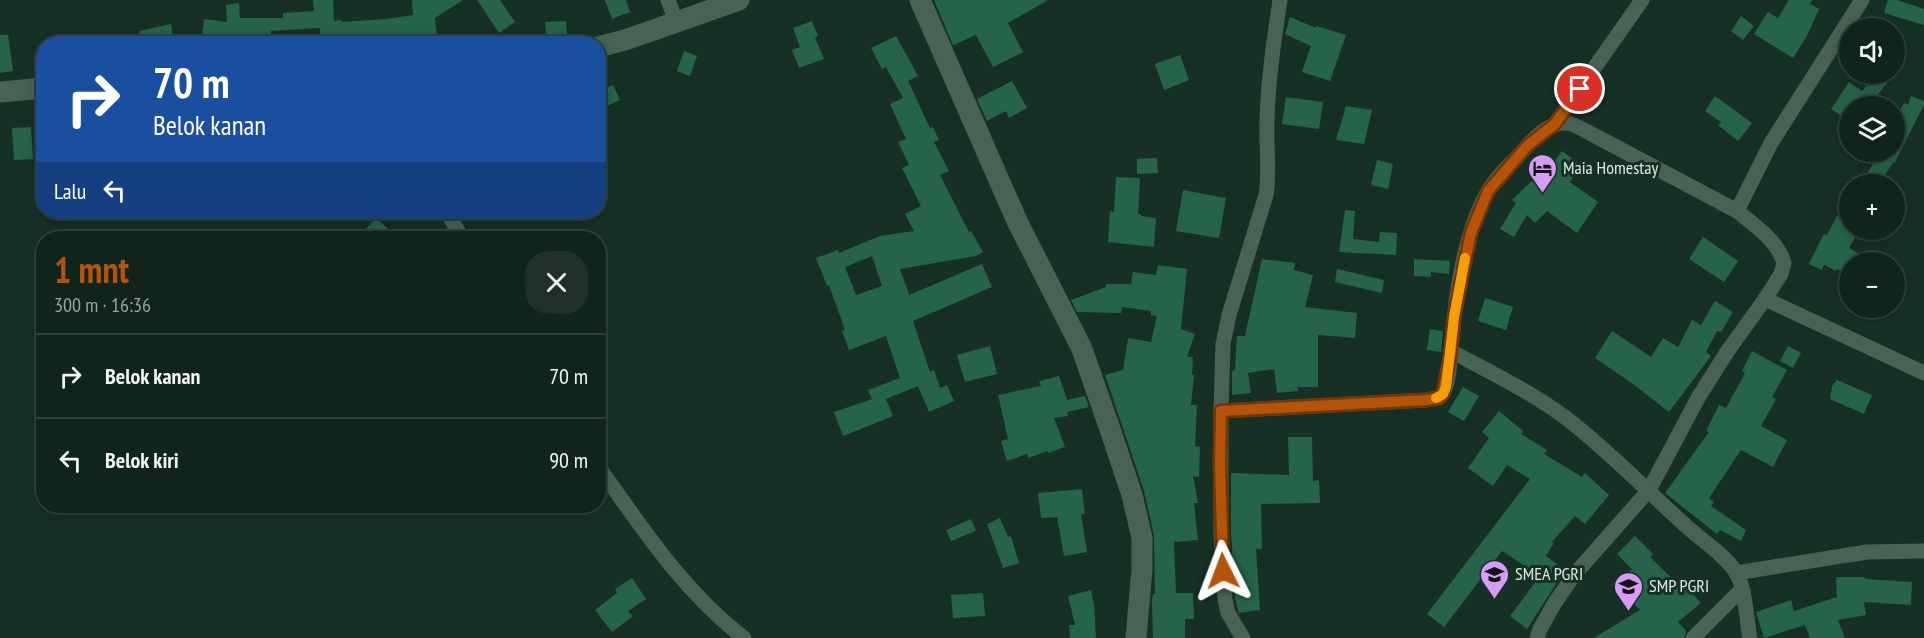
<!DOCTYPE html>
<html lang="id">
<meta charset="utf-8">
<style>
:root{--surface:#11241c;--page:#1e3029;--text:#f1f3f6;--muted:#9ca4a3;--line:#30413b;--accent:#b45309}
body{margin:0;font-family:"PT Sans Narrow",sans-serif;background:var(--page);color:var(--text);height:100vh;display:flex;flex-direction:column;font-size:22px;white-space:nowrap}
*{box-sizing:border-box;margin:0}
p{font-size:20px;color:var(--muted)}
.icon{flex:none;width:33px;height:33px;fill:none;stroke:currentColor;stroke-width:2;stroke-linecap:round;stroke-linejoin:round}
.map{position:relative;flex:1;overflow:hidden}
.panel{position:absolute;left:36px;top:231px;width:570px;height:282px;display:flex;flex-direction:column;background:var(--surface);border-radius:24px;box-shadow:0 3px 15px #0003,0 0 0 2px var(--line)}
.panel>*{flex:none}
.guide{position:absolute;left:36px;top:36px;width:570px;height:183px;border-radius:24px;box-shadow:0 3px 15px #0003,0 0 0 2px var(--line);background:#1a4fa0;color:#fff;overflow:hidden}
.buttons{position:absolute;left:1839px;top:18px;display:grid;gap:12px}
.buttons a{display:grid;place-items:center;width:66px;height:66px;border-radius:50%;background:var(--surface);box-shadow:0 3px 15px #0003,0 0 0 2px var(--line);font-size:30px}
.pin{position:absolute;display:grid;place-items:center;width:51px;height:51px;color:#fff;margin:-26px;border:3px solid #fff;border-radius:50%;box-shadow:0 2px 6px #0007}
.me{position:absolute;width:66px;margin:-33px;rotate:357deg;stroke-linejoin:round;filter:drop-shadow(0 0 4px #0008)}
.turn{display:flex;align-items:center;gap:21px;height:126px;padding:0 18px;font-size:27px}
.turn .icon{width:78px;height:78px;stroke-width:2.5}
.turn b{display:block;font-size:42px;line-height:51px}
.then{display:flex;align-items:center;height:57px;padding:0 18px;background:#0003;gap:12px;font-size:22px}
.round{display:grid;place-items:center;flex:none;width:63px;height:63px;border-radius:24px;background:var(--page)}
.head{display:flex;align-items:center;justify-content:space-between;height:102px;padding:0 18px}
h1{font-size:36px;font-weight:700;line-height:45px;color:var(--accent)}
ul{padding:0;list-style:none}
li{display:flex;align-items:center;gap:18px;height:84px;padding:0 18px;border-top:2px solid var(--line)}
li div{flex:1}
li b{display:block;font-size:22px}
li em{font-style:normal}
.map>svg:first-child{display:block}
</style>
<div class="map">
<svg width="1924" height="638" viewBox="0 0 1924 638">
<rect width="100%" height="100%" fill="#173025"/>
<g fill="#25644b" fill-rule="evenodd">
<polygon points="313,0 333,0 334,21 341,20 341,22 387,19 413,15 412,0 463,0 435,18 437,36 409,39 409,44 321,44 320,28 271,31 272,44 201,44 204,19 227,22 226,5 239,3 240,18 283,18 283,13 314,11"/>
<polygon points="477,0 500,0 515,22 499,33"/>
<polygon points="605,0 626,0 630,12 612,19"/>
<polygon points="934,0 1048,0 1008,23 1023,52 993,67 976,35 953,45"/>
<polygon points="1789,0 1812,0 1810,4 1819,9 1807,36 1793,58 1754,34 1768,12 1778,18"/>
<polygon points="1888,0 1897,0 1924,9 1924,25 1884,13"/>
<polygon points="1741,16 1754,26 1743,40 1731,31"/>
<polygon points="1290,17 1316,28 1316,26 1346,35 1330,81 1302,72 1311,46 1285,34"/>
<polygon points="566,21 567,34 546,34 545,22"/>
<polygon points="812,21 818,36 815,38 824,59 799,68 792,50 800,47 793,28"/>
<polygon points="171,24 174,44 141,44 139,31"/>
<polygon points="0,35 8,35 13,71 0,73"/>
<path d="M896,36L918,76L908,81L930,128L933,127L939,140L934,142L949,171L940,175L969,232L971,231L983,252L976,256L900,269L909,295L982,264L992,287L913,321L930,372L934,370L940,388L947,385L954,401L929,412L918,386L886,399L893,416L843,436L834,412L872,399L868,390L900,378L886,336L849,350L842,331L845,330L829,285L827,286L816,258L838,250L839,253L880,236L914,231L905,214L921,206L902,168L909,165L898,142L906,139L890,104L903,98L886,67L882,69L871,48ZM872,256L882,286L856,295L845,267Z"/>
<polygon points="684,51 697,56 690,76 677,71"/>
<polygon points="1180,55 1189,80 1164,90 1155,64"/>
<polygon points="1876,74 1894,74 1869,106 1850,106 1850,121 1831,109 1850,81 1850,83 1862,91"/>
<polygon points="1012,81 1027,108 1009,118 1006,111 987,121 977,99"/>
<polygon points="613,85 620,100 598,110 598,91"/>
<polygon points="1715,96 1752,123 1738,141 1718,125 1721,122 1705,111"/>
<polygon points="1911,96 1924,101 1924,105 1894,164 1894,161 1879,184 1860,184 1881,152 1894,152 1894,121 1904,103 1908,105"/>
<polygon points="1286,97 1323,102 1319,129 1282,124"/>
<polygon points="1346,106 1372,110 1364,144 1336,140"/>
<polygon points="31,127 33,159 14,160 12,128"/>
<polygon points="1562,151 1581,165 1570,182 1598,202 1577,233 1547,211 1535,223 1527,215 1514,237 1500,229 1516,203 1512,200 1544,169 1546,172"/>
<polygon points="1157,158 1158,173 1137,174 1137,159"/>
<polygon points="1377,160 1393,164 1388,189 1371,185"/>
<polygon points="1116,177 1140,178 1138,214 1141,214 1141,216 1156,218 1154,247 1108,242 1110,211 1114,212"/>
<polygon points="1183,190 1226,198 1219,238 1176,231"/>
<polygon points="1850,204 1850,230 1859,230 1849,248 1874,262 1850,262 1850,276 1837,269 1836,271 1824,265 1822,270 1809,264 1824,234 1827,235 1837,216 1841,218"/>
<polygon points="1345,210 1355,211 1353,239 1379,242 1380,232 1397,233 1396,255 1339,252"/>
<polygon points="376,218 398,238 357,238"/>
<polygon points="1703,237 1738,261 1724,282 1689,259"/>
<polygon points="1262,259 1295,263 1294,270 1313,275 1305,307 1357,313 1355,338 1318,335 1318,387 1297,387 1298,391 1277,393 1274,369 1248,373 1251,393 1232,395 1232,371 1235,370 1237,336 1245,336"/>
<polygon points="1414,259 1450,261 1449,274 1431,272 1431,277 1414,276"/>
<polygon points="1158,265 1187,269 1181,329 1195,334 1187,357 1193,357 1192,375 1194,375 1191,405 1197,405 1195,446 1200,447 1199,477 1193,476 1198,503 1194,503 1198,540 1174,542 1176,593 1193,593 1194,619 1185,619 1185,638 1153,638 1152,601 1153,594 1155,594 1154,535 1144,491 1105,375 1123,370 1128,338 1151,342 1157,316 1151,315 1151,311 1122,307 1121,313 1077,312 1071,300 1106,287 1106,284 1131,284 1133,272 1156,275"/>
<polygon points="1337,269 1384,280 1382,293 1335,282"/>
<polygon points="1485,298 1513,307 1506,330 1478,321"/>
<polygon points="1715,301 1733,312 1721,332 1717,331 1706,352 1711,356 1669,412 1633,384 1595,358 1612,331 1651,357 1663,338 1678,347 1692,320 1701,325"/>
<polygon points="1430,329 1443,331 1441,352 1427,350"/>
<polygon points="990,346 997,374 965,382 957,355"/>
<polygon points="1788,346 1801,353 1793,368 1780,361"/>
<polygon points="1752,351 1787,370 1772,397 1776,399 1761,426 1787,440 1773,467 1741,450 1709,498 1714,502 1711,506 1746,530 1741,541 1720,530 1717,534 1665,493 1709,432 1706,431 1719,405 1726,408 1745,373 1742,371"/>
<polygon points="1059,376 1067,400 1085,396 1089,407 1067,412 1068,416 1054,418 1065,447 1048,453 1048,451 1028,458 1027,454 1007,461 1001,441 1008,439 998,395 1041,386 1039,381"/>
<polygon points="1837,380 1872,395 1864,414 1830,399 1832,386"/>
<polygon points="1463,387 1479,396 1464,421 1448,412"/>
<polygon points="1499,411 1523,431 1521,434 1547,450 1544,454 1582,477 1585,473 1609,495 1585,524 1575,516 1552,542 1554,543 1546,556 1565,570 1527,629 1510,616 1540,576 1502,551 1444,627 1427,614 1530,479 1507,465 1493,486 1468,468 1489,438 1482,432"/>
<polygon points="1288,437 1312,437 1313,481 1319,480 1320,503 1261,504 1262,549 1256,549 1260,610 1239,613 1235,598 1231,533 1231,473 1289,475"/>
<polygon points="1082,489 1085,514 1081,514 1087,552 1064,556 1057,517 1041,518 1038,493"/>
<polygon points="1000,518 1008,537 1011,536 1019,563 1003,568 987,524"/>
<polygon points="971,519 976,531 951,541 946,530"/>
<polygon points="1635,536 1653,554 1650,557 1681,587 1684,584 1701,603 1678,622 1686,631 1684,638 1594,638 1640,610 1616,585 1632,569 1617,554"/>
<polygon points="1836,577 1864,577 1865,579 1912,582 1911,605 1864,602 1866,615 1838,620 1845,638 1810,638 1805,625 1764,638 1756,612 1791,600 1794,611 1837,597"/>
<polygon points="632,578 646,599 628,611 633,616 612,632 595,610 617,593 615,589"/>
<polygon points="1091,590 1094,605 1096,638 1070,638 1069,625 1075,625 1068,596"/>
<polygon points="983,593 985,616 953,618 951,595"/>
</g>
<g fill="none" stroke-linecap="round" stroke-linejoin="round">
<g stroke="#486256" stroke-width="15">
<polyline points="668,0 676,22"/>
<polyline points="1555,124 1642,0"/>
<polyline points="1737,211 1771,143 1862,0"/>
<polyline points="447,212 462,238"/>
<path d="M1221,411L1223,344L1229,315L1266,195C1270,170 1266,146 1267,121C1268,80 1274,40 1280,0"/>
<path d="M598,466C642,528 684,592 744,638"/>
<polyline points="1736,573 1867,552 1924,551"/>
<path d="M1243,638L1228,613L1225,599L1221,533V411L1426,400C1430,399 1437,399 1441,396C1448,391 1450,361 1451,351"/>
<polyline points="1537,638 1540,629 1554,604 1574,575 1649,490 1698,398 1727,352 1765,299"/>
<polyline points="1693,638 1741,590"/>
<path d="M1750,638C1746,619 1746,587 1735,571C1723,553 1701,540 1685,525C1645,489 1608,450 1566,418C1530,391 1489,372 1451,351C1455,301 1463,235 1488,191C1496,177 1510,165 1521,153C1531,141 1548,122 1565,123C1572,123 1580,128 1586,131L1737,211C1754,225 1778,241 1784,263L1781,274L1765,299L1924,373"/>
</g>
<g stroke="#486256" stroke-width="21">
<polyline points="920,0 1017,221 1082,349 1111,432 1132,495 1142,538 1142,569 1136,638"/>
<polyline points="598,47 625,40 739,0"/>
<polyline points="0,92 44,88"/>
</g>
</g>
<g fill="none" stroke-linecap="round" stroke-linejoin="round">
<defs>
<polyline id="route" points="1223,571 1220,463 1221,411 1426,400 1439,398 1443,394 1451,351 1454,317 1465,261 1471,233 1488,191 1528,145 1555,124 1580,89"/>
</defs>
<use href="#route" stroke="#753606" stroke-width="15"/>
<use href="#route" stroke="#b45309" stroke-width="10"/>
<polyline stroke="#f59e0b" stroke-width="10" points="1436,398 1443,394 1446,387 1454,317 1465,258"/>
</g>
<defs>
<symbol id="hotel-pin" viewBox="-11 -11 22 30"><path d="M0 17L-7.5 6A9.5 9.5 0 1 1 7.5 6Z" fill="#d89af8" stroke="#173025"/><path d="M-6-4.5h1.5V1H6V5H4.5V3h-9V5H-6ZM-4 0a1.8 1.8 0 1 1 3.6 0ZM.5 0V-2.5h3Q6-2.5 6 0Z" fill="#111"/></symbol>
<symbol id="school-pin" viewBox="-11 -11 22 30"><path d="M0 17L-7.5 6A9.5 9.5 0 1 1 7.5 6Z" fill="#d89af8" stroke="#173025"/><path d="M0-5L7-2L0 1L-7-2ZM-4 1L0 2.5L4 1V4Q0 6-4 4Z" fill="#111"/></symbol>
</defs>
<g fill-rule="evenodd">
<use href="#hotel-pin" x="1526" y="152" width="33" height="45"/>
<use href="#school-pin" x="1478" y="558" width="33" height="45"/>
<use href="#school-pin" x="1612" y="570" width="33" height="45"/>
</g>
<g text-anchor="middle" stroke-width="6" stroke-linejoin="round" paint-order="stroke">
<g font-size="18" fill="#dae9e1" stroke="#173025" text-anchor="start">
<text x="1563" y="174">Maia Homestay</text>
<text x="1515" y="580">SMEA PGRI</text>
<text x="1649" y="592">SMP PGRI</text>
</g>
</g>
</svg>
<div class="buttons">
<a><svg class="icon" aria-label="sound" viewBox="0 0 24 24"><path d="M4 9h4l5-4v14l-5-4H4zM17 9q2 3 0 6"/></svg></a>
<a><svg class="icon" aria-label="layers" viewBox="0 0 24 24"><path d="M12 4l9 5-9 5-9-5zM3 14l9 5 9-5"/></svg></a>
<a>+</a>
<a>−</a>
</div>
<div class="pin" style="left:1580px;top:89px;background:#d93025"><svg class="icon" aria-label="arrive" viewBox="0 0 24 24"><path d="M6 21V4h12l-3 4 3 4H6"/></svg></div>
<svg class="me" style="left:1223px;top:571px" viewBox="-20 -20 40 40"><path d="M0-17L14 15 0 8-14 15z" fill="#b45309" stroke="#fff" stroke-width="4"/></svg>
<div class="guide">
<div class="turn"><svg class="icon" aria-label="right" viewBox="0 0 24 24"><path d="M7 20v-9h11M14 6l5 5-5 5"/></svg><div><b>70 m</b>Belok kanan</div></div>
<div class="then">Lalu<svg class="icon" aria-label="left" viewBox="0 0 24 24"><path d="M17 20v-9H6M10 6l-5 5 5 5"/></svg></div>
</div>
<section class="panel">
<div class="head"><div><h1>1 mnt</h1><p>300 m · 16:36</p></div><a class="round"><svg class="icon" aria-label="close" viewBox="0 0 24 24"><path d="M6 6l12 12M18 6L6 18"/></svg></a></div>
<ul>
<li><svg class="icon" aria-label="right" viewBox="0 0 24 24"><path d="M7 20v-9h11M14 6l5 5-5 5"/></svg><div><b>Belok kanan</b></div><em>70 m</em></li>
<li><svg class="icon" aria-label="left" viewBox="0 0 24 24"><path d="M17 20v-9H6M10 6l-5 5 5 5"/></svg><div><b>Belok kiri</b></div><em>90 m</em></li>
</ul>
</section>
</div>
